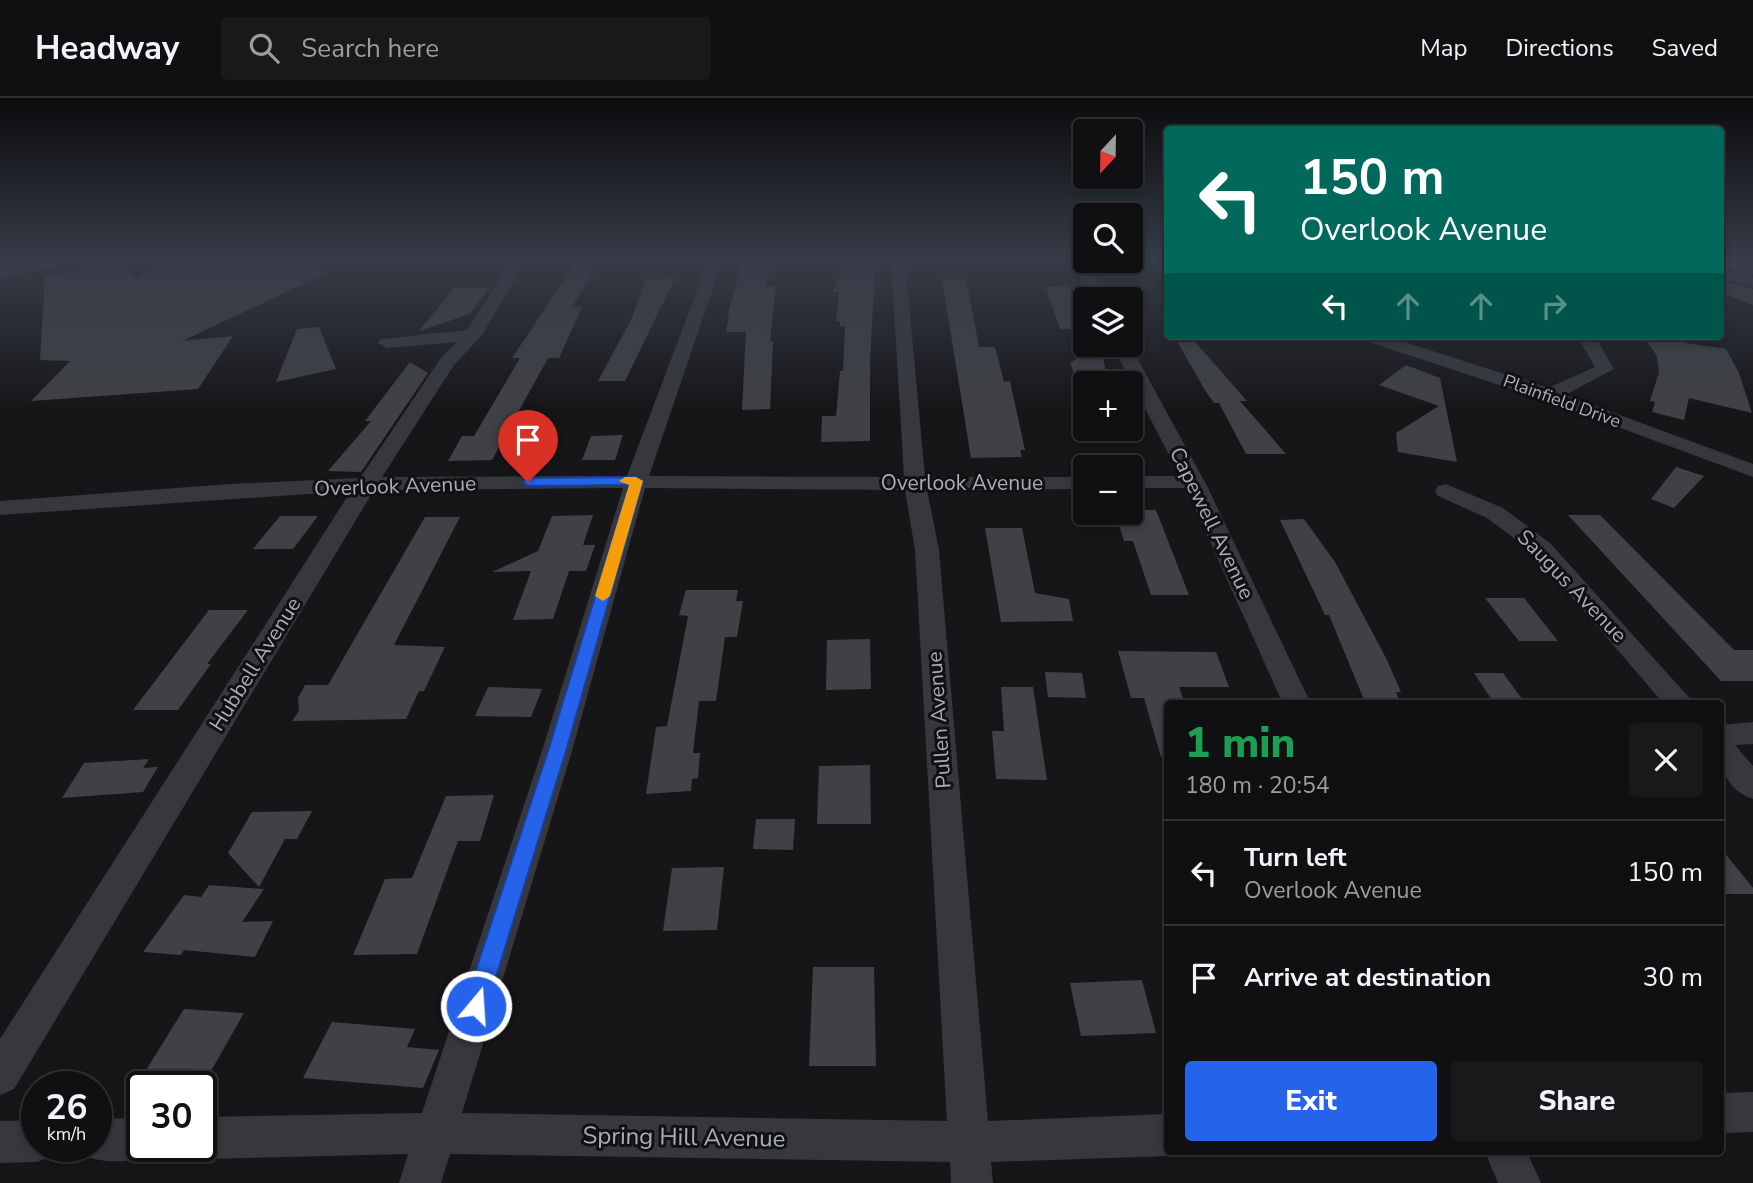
<!DOCTYPE html>
<meta charset="utf-8">
<style>
:root{--surface:#101012;--page:#19191b;--text:#f1f3f6;--muted:#9c9d9f;--line:#303032;--accent:#2563eb}
body{margin:0;font-family:"Nunito Sans",sans-serif;background:var(--page);color:var(--text);height:100vh;display:flex;flex-direction:column;font-size:26px;white-space:nowrap}
*{box-sizing:border-box;margin:0}
p{font-size:23px;color:var(--muted)}
.icon{flex:none;width:38px;height:38px;fill:none;stroke:currentColor;stroke-width:2;stroke-linecap:round;stroke-linejoin:round}
.map{position:relative;flex:1;overflow:hidden}
.drawer{position:absolute;left:1164px;top:602px;width:560px;height:455px;display:flex;flex-direction:column;background:var(--surface);border-radius:7px;box-shadow:0 4px 10px #0003,0 0 0 2px var(--line)}
.drawer>*{flex:none}
.top-card{position:absolute;left:1164px;top:28px;width:560px;height:214px;border-radius:7px;box-shadow:0 4px 10px #0003,0 0 0 2px var(--line);background:#00695c;color:#fff;overflow:hidden}
.needle{width:46px;rotate:202deg}
.controls{position:absolute;left:1073px;top:21px;display:grid;gap:14px}
.controls a{display:grid;place-items:center;width:70px;height:70px;border-radius:7px;background:var(--surface);box-shadow:0 4px 10px #0003,0 0 0 2px var(--line);font-size:35px}
.speed{position:absolute;left:21px;top:973px;display:flex;gap:14px;font-size:35px;font-weight:700;text-align:center}
.speed>*{display:grid;place-content:center;width:91px;height:91px;border-radius:50%;background:var(--surface);box-shadow:0 4px 10px #0003,0 0 0 2px var(--line);line-height:1}
.speed small{font-size:18px;font-weight:400}
.speed .limit{border:4px solid #111;border-radius:10px;background:#fff;color:#111}
.pin{position:absolute;display:grid;place-items:center;width:60px;height:60px;color:#fff;margin:-72px -30px;border-radius:50% 50% 50% 0;rotate:-45deg;box-shadow:0 0 7px #0007}
.pin .icon{rotate:45deg}
.me{position:absolute;width:77px;margin:-38px;rotate:18deg;stroke-linejoin:round;filter:drop-shadow(0 0 5px #0008)}
.turn{display:flex;align-items:center;gap:24px;height:147px;padding:0 21px;font-size:32px}
.turn .icon{width:91px;height:91px;stroke-width:2.5}
.turn b{display:block;font-size:49px;line-height:60px}
.lanes{display:flex;align-items:center;height:66px;padding:0 21px;background:#0003;justify-content:center;gap:35px;direction:ltr}
.lanes .off{opacity:.35}
.round{display:grid;place-items:center;flex:none;width:74px;height:74px;border-radius:7px;background:var(--page)}
.headline{display:flex;align-items:center;justify-content:space-between;height:119px;padding:0 21px}
h1{font-size:42px;font-weight:800;line-height:52px;color:#1e9e55}
.cta{display:flex;gap:14px;margin-top:auto;padding:14px 21px}
.cta a{flex:1;height:80px;border-radius:7px;background:var(--accent);color:#fff;font-size:28px;font-weight:800;line-height:80px;text-align:center}
.cta a+a{background:var(--page);color:var(--text)}
ul{padding:0;list-style:none}
li{display:flex;align-items:center;gap:21px;height:105px;padding:0 21px;border-top:2px solid var(--line)}
li div{flex:1}
li b{display:block;font-size:26px}
li em{font-style:normal}
header{display:flex;align-items:center;gap:42px;box-sizing:border-box;height:98px;padding:0 35px;background:var(--surface);border-bottom:2px solid var(--line)}
header strong{font-size:33px}
nav{display:flex;gap:38px;margin-inline-start:auto;font-size:24px}
.search{width:490px;height:63px;background:var(--page);display:flex;align-items:center;gap:18px;box-sizing:border-box;padding:0 24px;border-radius:7px;color:var(--muted);font-size:26px}
.map>svg:first-child{display:block}
</style>
<header>
<strong>Headway</strong>
<div class="search"><svg class="icon" aria-label="search" viewBox="0 0 24 24"><circle cx="10" cy="10" r="6"/><path d="M15 15l6 6"/></svg>Search here</div>
<nav><a>Map</a><a>Directions</a><a>Saved</a></nav>
</header>
<div class="map">
<svg width="1753" height="1085" viewBox="0 0 1753 1085">
<rect width="100%" height="100%" fill="#161618"/>
<g fill="#404145">
<polygon points="172,161 218,161 333,172 182,243 233,238 198,291 31,303 70,263 40,262 45,179 117,163 136,181"/>
<polygon points="1720,161 1753,161 1753,176 1720,169"/>
<polygon points="577,163 594,173 572,209 582,209 559,260 548,260 492,362 448,363 462,338 474,338 520,260 512,260"/>
<polygon points="743,164 768,164 766,170 771,170 766,188 776,189 770,243 773,243 770,311 742,312 746,234 726,234 729,218 727,218"/>
<polygon points="844,167 875,169 870,263 870,343 821,344 822,318 836,318 840,273 843,273 845,228 840,228 840,223 836,223 839,194 833,194"/>
<polygon points="675,180 625,283 598,283 632,220 646,181"/>
<polygon points="966,180 979,249 995,249 1004,284 1010,283 1025,352 1020,352 1022,359 971,360 942,181"/>
<polygon points="1720,183 1753,191 1753,207 1720,194"/>
<polygon points="1069,188 1085,225 1085,231 1060,231 1046,189"/>
<polygon points="454,190 489,190 470,216 419,233"/>
<polygon points="319,229 336,271 276,284 297,231"/>
<polygon points="1174,238 1190,238 1247,303 1240,303 1286,356 1246,356 1219,305 1214,305 1206,294"/>
<polygon points="1643,238 1680,238 1686,245 1726,251 1739,275 1752,315 1689,300 1684,322 1652,314 1655,304 1650,303 1659,274 1657,258"/>
<polygon points="1097,247 1100,247 1108,283 1077,283 1070,265"/>
<polygon points="410,264 428,275 361,374 328,373 371,323 365,323"/>
<polygon points="1406,267 1440,280 1457,364 1398,354 1396,335 1439,308 1379,287"/>
<polygon points="623,337 615,362 582,362 591,338"/>
<polygon points="1676,369 1704,378 1674,410 1651,401"/>
<polygon points="1130,412 1156,412 1189,497 1151,497 1133,443 1124,443 1115,415 1130,415"/>
<polygon points="593,417 583,447 595,447 586,473 569,473 553,521 513,522 531,473 492,474 538,453 552,418"/>
<polygon points="1568,417 1600,417 1734,552 1753,552 1753,583 1721,583"/>
<polygon points="280,418 318,418 293,451 253,451"/>
<polygon points="425,419 460,419 394,547 445,549 424,593 419,593 406,621 292,623 299,613 298,600 305,587 328,587"/>
<polygon points="1304,421 1335,464 1386,560 1401,594 1396,594 1401,606 1365,604 1329,517 1325,517 1280,422"/>
<polygon points="985,430 1022,430 1035,495 1069,501 1073,523 1001,524"/>
<polygon points="686,492 738,492 736,503 743,503 737,539 725,539 716,603 699,603 693,655 700,655 698,680 692,681 691,693 646,696 656,629 667,628 688,518 679,517"/>
<polygon points="1485,500 1524,500 1558,543 1519,543"/>
<polygon points="209,512 248,512 207,566 211,566 178,612 133,612"/>
<polygon points="870,541 871,591 826,592 827,542"/>
<polygon points="1118,553 1216,554 1229,589 1179,589 1185,606 1167,606 1167,658 1161,659 1144,600 1131,600"/>
<polygon points="1045,574 1082,575 1086,600 1048,599"/>
<polygon points="1474,575 1503,575 1525,605 1494,605"/>
<polygon points="488,589 542,591 531,619 475,618"/>
<polygon points="1001,589 1033,589 1047,682 996,681 992,633 1004,633"/>
<polygon points="149,661 143,670 158,669 143,694 62,700 84,665"/>
<polygon points="870,667 871,726 817,726 819,668"/>
<polygon points="494,697 480,743 458,743 417,856 353,857 385,781 412,780 446,698"/>
<polygon points="312,713 297,741 285,741 259,789 228,755 252,714"/>
<polygon points="756,721 795,721 793,752 753,751"/>
<polygon points="1720,749 1753,790 1753,796 1720,796"/>
<polygon points="724,769 717,832 663,833 672,770"/>
<polygon points="209,787 264,791 242,824 273,823 255,859 184,852 181,857 143,854 184,797 201,799"/>
<polygon points="813,869 874,869 876,968 809,968"/>
<polygon points="1142,882 1156,935 1081,938 1070,885"/>
<polygon points="184,911 244,915 211,973 190,972 180,980 143,977"/>
<polygon points="332,924 415,931 407,949 439,952 423,990 303,980"/>
</g>
<g fill="none" stroke-linecap="round" stroke-linejoin="round">
<g fill="#37383d" fill-rule="evenodd">
<polygon points="50,161 75,161 73,164 0,181 0,171"/>
<path d="M513,161H527L482,237L454,267L382,379L627,378L709,161H723L649,378L904,379L891,161H905L925,379H1085V391L927,392L939,452L988,1023L1167,1016V1054H1177L1167,1058L991,1064L993,1085H951L950,1064L450,1056L441,1085H399L408,1056L201,1061L186,1055L184,1048H201V1019L422,1015L542,653L623,390L374,392L14,991L0,997V941L351,393L0,417V403L231,386L360,380L441,260L457,244L387,250L378,245L381,241L467,232ZM645,390L905,392L915,452L947,1023L462,1015L572,653Z"/>
<polygon points="1084,161 1097,163 1097,185 1106,201 1090,201 1081,185"/>
<polygon points="1155,161 1167,161 1167,167"/>
<polygon points="1720,171 1753,179 1753,189 1720,180"/>
<polygon points="1360,238 1386,238 1548,290 1595,269 1577,238 1595,238 1614,271 1565,297 1753,366 1753,379 1542,301 1363,242"/>
<polygon points="1112,247 1130,247 1207,388 1311,606 1283,606 1186,390 1130,390 1130,378 1180,378"/>
<polygon points="1446,386 1503,410 1550,445 1695,606 1664,606 1534,455 1487,420 1438,398 1435,393 1438,388"/>
<path d="M1753,624V646L1735,647L1753,668V701C1718,689 1720,658 1720,627Z"/>
<polygon points="1753,994 1753,1034 1720,1035 1720,995"/>
<path d="M142,1020V1048H160L157,1056C134,1065 104,1066 81,1057L78,1048H96V1021Z"/>
<polygon points="37,1022 37,1048 55,1048 52,1058 37,1064 0,1065 0,1023"/>
<polygon points="1485,1054 1527,1054 1541,1085 1498,1085"/>
</g>
</g>
<linearGradient id="sky" x2="0" y2="1"><stop stop-color="#0c0c0d"/><stop offset="0.52" stop-color="#363c48"/><stop offset="1" stop-color="#363c48" stop-opacity="0"/></linearGradient>
<rect width="1753" height="312" fill="url(#sky)"/>
<polygon fill="#2563eb" stroke="#184099" stroke-width="2" points="636,379 643,383 566,653 487,908 484,915 476,918 468,915 464,908 548,653 629,387 528,388 522,384 528,380"/>
<polygon fill="#f59e0b" points="625,379 636,379 643,383 610,498 603,503 595,498 629,387 619,383"/>
<g text-anchor="middle" stroke-width="6" stroke-linejoin="round" paint-order="stroke">
<g font-size="18" fill="#a8adb8" stroke="#111113">
<text transform="translate(1562 303) rotate(20)" y="6">Plainfield Drive</text>
</g>
<g font-size="21" fill="#a8adb8" stroke="#111113">
<text x="962" y="392">Overlook Avenue</text>
<text transform="translate(395 388) rotate(-2)" y="7">Overlook Avenue</text>
<text transform="translate(1212 425) rotate(64)" y="7">Capewell Avenue</text>
<text transform="translate(1572 488) rotate(46)" y="7">Saugus Avenue</text>
<text transform="translate(255 566) rotate(-58)" y="7">Hubbell Avenue</text>
<text transform="translate(939 622) rotate(-94)" y="7">Pullen Avenue</text>
</g>
<g font-size="24" fill="#a8adb8" stroke="#111113">
<text transform="translate(684 1039) rotate(1)" y="8">Spring Hill Avenue</text>
</g>
</g>
</svg>
<div class="controls">
<a><svg class="needle" viewBox="-14 -14 28 28"><path d="M0-13l5 13h-10z" fill="#e53935"/><path d="M0 13l5-13h-10z" fill="#9c9d9f"/></svg></a>
<a><svg class="icon" aria-label="search" viewBox="0 0 24 24"><circle cx="10" cy="10" r="6"/><path d="M15 15l6 6"/></svg></a>
<a><svg class="icon" aria-label="layers" viewBox="0 0 24 24"><path d="M12 4l9 5-9 5-9-5zM3 14l9 5 9-5"/></svg></a>
<a>+</a>
<a>−</a>
</div>
<div class="speed"><div>26<small>km/h</small></div><div class="limit">30</div></div>
<div class="pin" style="left:528px;top:384px;background:#d93025"><svg class="icon" aria-label="arrive" viewBox="0 0 24 24"><path d="M6 21V4h12l-3 4 3 4H6"/></svg></div>
<svg class="me" style="left:476px;top:908px" viewBox="-20 -20 40 40"><circle r="17" fill="#2563eb" stroke="#fff" stroke-width="3"/><path d="M0-11L8 9 0 5-8 9z" fill="#fff"/></svg>
<div class="top-card">
<div class="turn"><svg class="icon" aria-label="left" viewBox="0 0 24 24"><path d="M17 20v-9H6M10 6l-5 5 5 5"/></svg><div><b>150 m</b>Overlook Avenue</div></div>
<div class="lanes"><svg class="icon" aria-label="left" viewBox="0 0 24 24"><path d="M17 20v-9H6M10 6l-5 5 5 5"/></svg><svg class="icon off" aria-label="ahead" viewBox="0 0 24 24"><path d="M12 20V5M6 11l6-6 6 6"/></svg><svg class="icon off" aria-label="ahead" viewBox="0 0 24 24"><path d="M12 20V5M6 11l6-6 6 6"/></svg><svg class="icon off" aria-label="right" viewBox="0 0 24 24"><path d="M7 20v-9h11M14 6l5 5-5 5"/></svg></div>
</div>
<section class="drawer">
<div class="headline"><div><h1>1 min</h1><p>180 m · 20:54</p></div><a class="round"><svg class="icon" aria-label="close" viewBox="0 0 24 24"><path d="M6 6l12 12M18 6L6 18"/></svg></a></div>
<ul>
<li><svg class="icon" aria-label="left" viewBox="0 0 24 24"><path d="M17 20v-9H6M10 6l-5 5 5 5"/></svg><div><b>Turn left</b><p>Overlook Avenue</p></div><em>150 m</em></li>
<li><svg class="icon" aria-label="arrive" viewBox="0 0 24 24"><path d="M6 21V4h12l-3 4 3 4H6"/></svg><div><b>Arrive at destination</b></div><em>30 m</em></li>
</ul>
<div class="cta"><a>Exit</a><a>Share</a></div>
</section>
</div>
